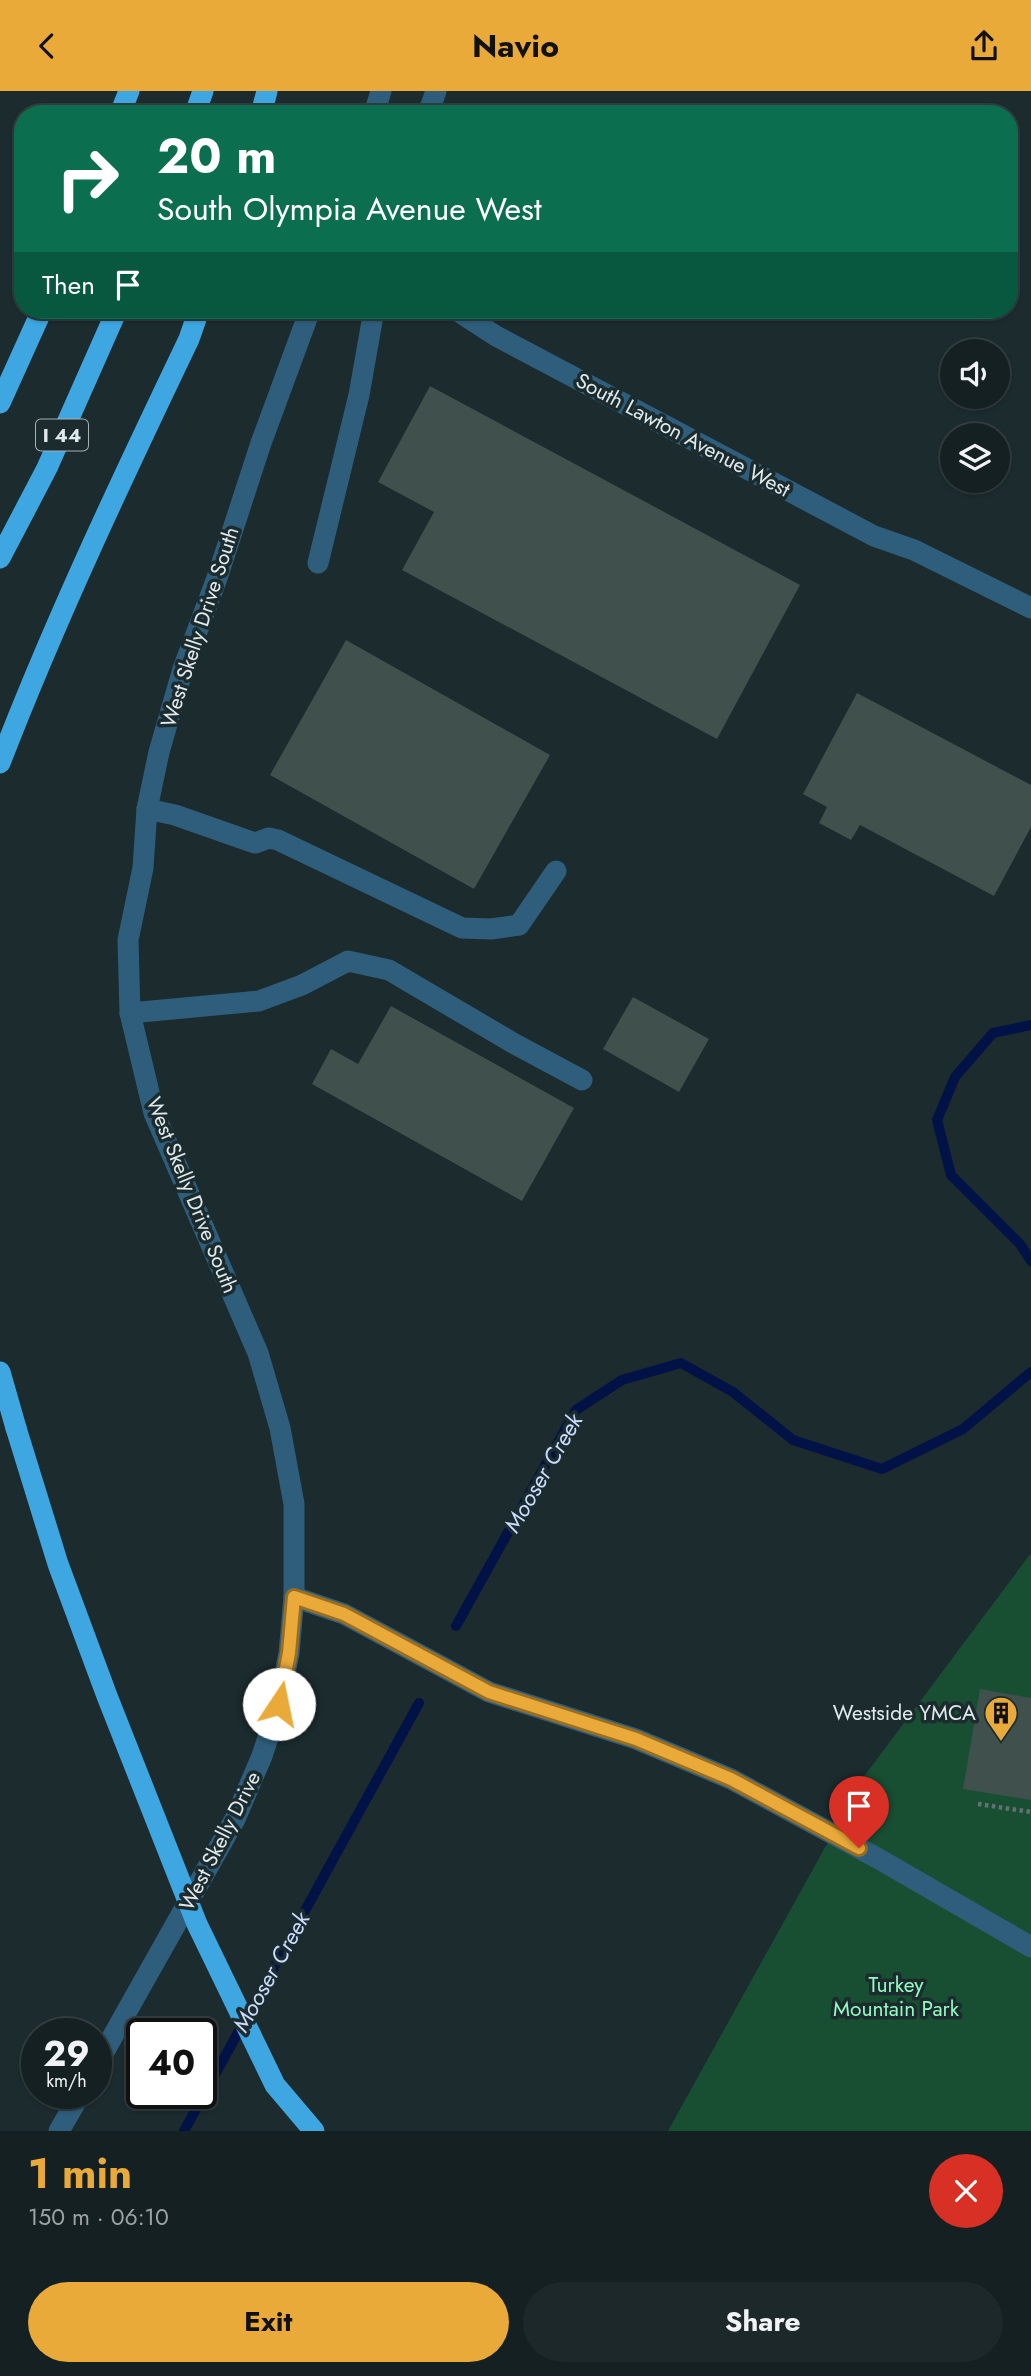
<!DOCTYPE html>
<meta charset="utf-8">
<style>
:root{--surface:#142022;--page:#1d282a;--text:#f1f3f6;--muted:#9da3a5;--line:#333e40;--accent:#eaaa39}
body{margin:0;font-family:Jost,sans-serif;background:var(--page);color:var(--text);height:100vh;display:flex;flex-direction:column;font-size:26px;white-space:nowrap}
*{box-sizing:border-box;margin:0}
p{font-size:23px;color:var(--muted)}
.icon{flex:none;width:38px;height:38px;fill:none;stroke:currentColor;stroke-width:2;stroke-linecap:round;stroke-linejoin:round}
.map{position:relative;height:2040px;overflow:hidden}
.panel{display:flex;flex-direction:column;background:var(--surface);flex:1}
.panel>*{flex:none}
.hud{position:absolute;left:14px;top:14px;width:1004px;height:214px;border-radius:28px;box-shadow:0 2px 5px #0004,0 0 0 2px var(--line);background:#0b6e4f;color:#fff;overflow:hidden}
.controls{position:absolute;left:940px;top:248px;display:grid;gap:14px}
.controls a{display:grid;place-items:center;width:70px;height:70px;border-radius:50%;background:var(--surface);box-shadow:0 2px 5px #0004,0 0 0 2px var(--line);font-size:35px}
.speed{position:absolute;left:21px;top:1927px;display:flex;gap:14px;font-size:35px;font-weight:700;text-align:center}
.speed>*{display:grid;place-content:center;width:91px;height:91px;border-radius:50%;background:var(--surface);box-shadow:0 2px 5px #0004,0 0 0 2px var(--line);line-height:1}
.speed small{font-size:18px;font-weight:400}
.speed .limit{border:4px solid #111;border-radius:10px;background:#fff;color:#111}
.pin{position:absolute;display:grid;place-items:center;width:60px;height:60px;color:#fff;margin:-72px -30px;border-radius:50% 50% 50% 0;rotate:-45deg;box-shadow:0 0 7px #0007}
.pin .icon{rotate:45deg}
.me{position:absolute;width:77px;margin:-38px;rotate:11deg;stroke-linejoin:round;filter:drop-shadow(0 0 5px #0008)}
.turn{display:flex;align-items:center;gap:24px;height:147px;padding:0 28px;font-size:32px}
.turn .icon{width:91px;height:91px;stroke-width:2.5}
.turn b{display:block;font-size:49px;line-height:60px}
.then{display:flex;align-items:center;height:66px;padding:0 28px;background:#0003;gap:14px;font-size:26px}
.round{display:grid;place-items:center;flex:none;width:74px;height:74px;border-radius:37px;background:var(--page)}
.headline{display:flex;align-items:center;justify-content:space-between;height:119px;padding:0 28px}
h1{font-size:42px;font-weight:700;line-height:52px;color:var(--accent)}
.cta{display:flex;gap:14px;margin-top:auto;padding:14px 28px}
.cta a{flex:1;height:80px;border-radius:42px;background:var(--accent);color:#111;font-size:28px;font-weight:700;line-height:80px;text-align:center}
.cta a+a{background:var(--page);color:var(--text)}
header{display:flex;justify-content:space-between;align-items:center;height:91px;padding:0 28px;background:var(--accent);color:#111;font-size:32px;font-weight:700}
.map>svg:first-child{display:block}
</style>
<header><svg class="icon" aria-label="back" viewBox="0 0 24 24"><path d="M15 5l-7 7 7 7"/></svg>Navio<svg class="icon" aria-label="share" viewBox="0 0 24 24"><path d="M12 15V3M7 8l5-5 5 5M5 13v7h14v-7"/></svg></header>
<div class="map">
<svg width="1031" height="2040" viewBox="0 0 1031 2040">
<rect width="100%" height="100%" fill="#1b2b2e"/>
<polygon fill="#184f33" points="1031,1462 1031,2040 668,2040 865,1684"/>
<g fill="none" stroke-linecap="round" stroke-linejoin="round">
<g stroke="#031246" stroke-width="10">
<polyline points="1031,934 993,942 955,986 937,1029 951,1084 1020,1153 1031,1170"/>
<polyline points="456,1535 576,1319 622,1289 681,1272 733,1301 793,1349 882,1378 963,1338 1031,1281"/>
<polyline points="184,2040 419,1612"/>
</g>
</g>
<g fill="#3f504d">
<polygon points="430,295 800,494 717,648 402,479 434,421 378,391"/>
<polygon points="346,549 550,664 474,798 270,684"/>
<polygon points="857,602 1031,694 1031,736 994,805 860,734 851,749 819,732 827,716 803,703"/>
<polygon points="633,906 709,948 679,1001 603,958"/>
<polygon points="391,915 574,1017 522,1110 312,993 331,958 358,973"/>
<polygon points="980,1598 1031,1607 1031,1709 963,1698"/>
</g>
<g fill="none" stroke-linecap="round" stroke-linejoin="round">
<polyline stroke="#637173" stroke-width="4.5" stroke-dasharray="3.5 3.5" stroke-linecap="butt" points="978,1713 1031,1721"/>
<g stroke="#2e5e7c" stroke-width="21">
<polyline points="374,23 381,0"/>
<polyline points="428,23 436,0"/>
<polyline points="456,219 496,245 874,445 914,459 1031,517"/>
<polyline points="318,472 359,304 374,219"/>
<polyline points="147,718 175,724 255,752 269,747 278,749 462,837 491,838 519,834 556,780"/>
<polyline points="130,922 259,910 302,894 348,870 389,879 513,952 582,989"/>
<polyline points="294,1506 344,1523 489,1601 636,1648 731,1688 879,1768 1031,1856"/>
<polyline points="96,1975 235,1728 262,1665 279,1613 289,1562 294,1506 294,1413 280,1337 258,1262 154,1022 130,922 128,849 143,777 147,718 159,661 183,578 217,487 261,352 310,219"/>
<polyline points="59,2040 81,2002"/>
</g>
<g stroke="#3ea6e1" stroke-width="21">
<polyline points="120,23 129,0"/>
<polyline points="195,23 203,0"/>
<polyline points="261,23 267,0"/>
<polyline points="0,312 42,219"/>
<polyline points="0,467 47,377 117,219"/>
<path d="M0,672C56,527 122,388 189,248L199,219"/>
<polyline points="0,1281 16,1337"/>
</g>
<polyline stroke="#3ea6e1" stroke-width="21" points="16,1337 58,1473 107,1605 197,1833 275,1994 314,2040"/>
</g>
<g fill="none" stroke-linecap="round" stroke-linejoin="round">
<defs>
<polyline id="route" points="279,1613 289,1562 294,1506 344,1523 489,1601 636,1648 731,1688 859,1757"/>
</defs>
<use href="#route" stroke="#986e25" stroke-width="18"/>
<use href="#route" stroke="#eaaa39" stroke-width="12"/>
</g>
<defs>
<symbol id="building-pin" viewBox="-11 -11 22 30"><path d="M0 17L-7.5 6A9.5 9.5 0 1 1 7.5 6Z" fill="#eaaa39" stroke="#1b2b2e"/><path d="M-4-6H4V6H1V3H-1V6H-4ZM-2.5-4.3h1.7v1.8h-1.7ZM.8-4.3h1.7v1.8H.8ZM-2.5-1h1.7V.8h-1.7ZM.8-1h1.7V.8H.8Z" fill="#111"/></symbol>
</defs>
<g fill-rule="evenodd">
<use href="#building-pin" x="982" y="1603" width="38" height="52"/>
</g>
<g text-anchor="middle" stroke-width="7" stroke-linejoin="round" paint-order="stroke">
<rect fill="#1b2b2e" stroke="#a5b1b3" stroke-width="2" x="36" y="328.5" width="52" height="31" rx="5"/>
<g font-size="19" font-weight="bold" fill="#e0eaec">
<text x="62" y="351">I 44</text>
</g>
<g font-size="21" fill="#e0eaec" stroke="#1b2b2e">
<text transform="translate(683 344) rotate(28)" y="7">South Lawton Avenue West</text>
<text transform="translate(200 536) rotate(-72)" y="7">West Skelly Drive South</text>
<text transform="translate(192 1104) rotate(68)" y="7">West Skelly Drive South</text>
<text transform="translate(220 1750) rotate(-63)" y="7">West Skelly Drive</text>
</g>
<g font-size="21" fill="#e0eaec" stroke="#1b2b2e" text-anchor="end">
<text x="976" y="1629">Westside YMCA</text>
</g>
<g font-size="21" fill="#93fcc0" stroke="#1b2b2e">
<text x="896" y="1901">Turkey<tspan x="896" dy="24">Mountain Park</tspan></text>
</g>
<g font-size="23" font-style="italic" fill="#cadbfe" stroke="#1b2b2e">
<text transform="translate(543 1382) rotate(-60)" y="8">Mooser Creek</text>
<text transform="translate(271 1881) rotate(-61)" y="8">Mooser Creek</text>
</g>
</g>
</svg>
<div class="controls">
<a><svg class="icon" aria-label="sound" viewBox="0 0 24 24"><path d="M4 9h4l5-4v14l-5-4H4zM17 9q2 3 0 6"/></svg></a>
<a><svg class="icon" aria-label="layers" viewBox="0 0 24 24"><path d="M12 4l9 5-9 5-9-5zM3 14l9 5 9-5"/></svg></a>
</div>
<div class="speed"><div>29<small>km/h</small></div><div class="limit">40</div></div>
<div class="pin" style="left:859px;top:1757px;background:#d93025"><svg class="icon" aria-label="arrive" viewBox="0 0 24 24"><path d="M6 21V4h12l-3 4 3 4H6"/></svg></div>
<svg class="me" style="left:279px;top:1613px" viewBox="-20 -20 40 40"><circle r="19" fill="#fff"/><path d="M0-13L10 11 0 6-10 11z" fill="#eaaa39"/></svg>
<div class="hud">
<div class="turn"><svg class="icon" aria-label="right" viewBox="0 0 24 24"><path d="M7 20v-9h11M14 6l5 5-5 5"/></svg><div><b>20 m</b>South Olympia Avenue West</div></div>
<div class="then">Then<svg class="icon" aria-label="arrive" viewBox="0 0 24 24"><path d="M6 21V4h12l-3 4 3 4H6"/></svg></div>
</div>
</div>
<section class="panel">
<div class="headline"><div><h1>1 min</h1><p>150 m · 06:10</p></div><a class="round" style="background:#d93025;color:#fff"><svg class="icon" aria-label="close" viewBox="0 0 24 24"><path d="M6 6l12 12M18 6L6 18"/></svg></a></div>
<div class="cta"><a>Exit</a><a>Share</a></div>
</section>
